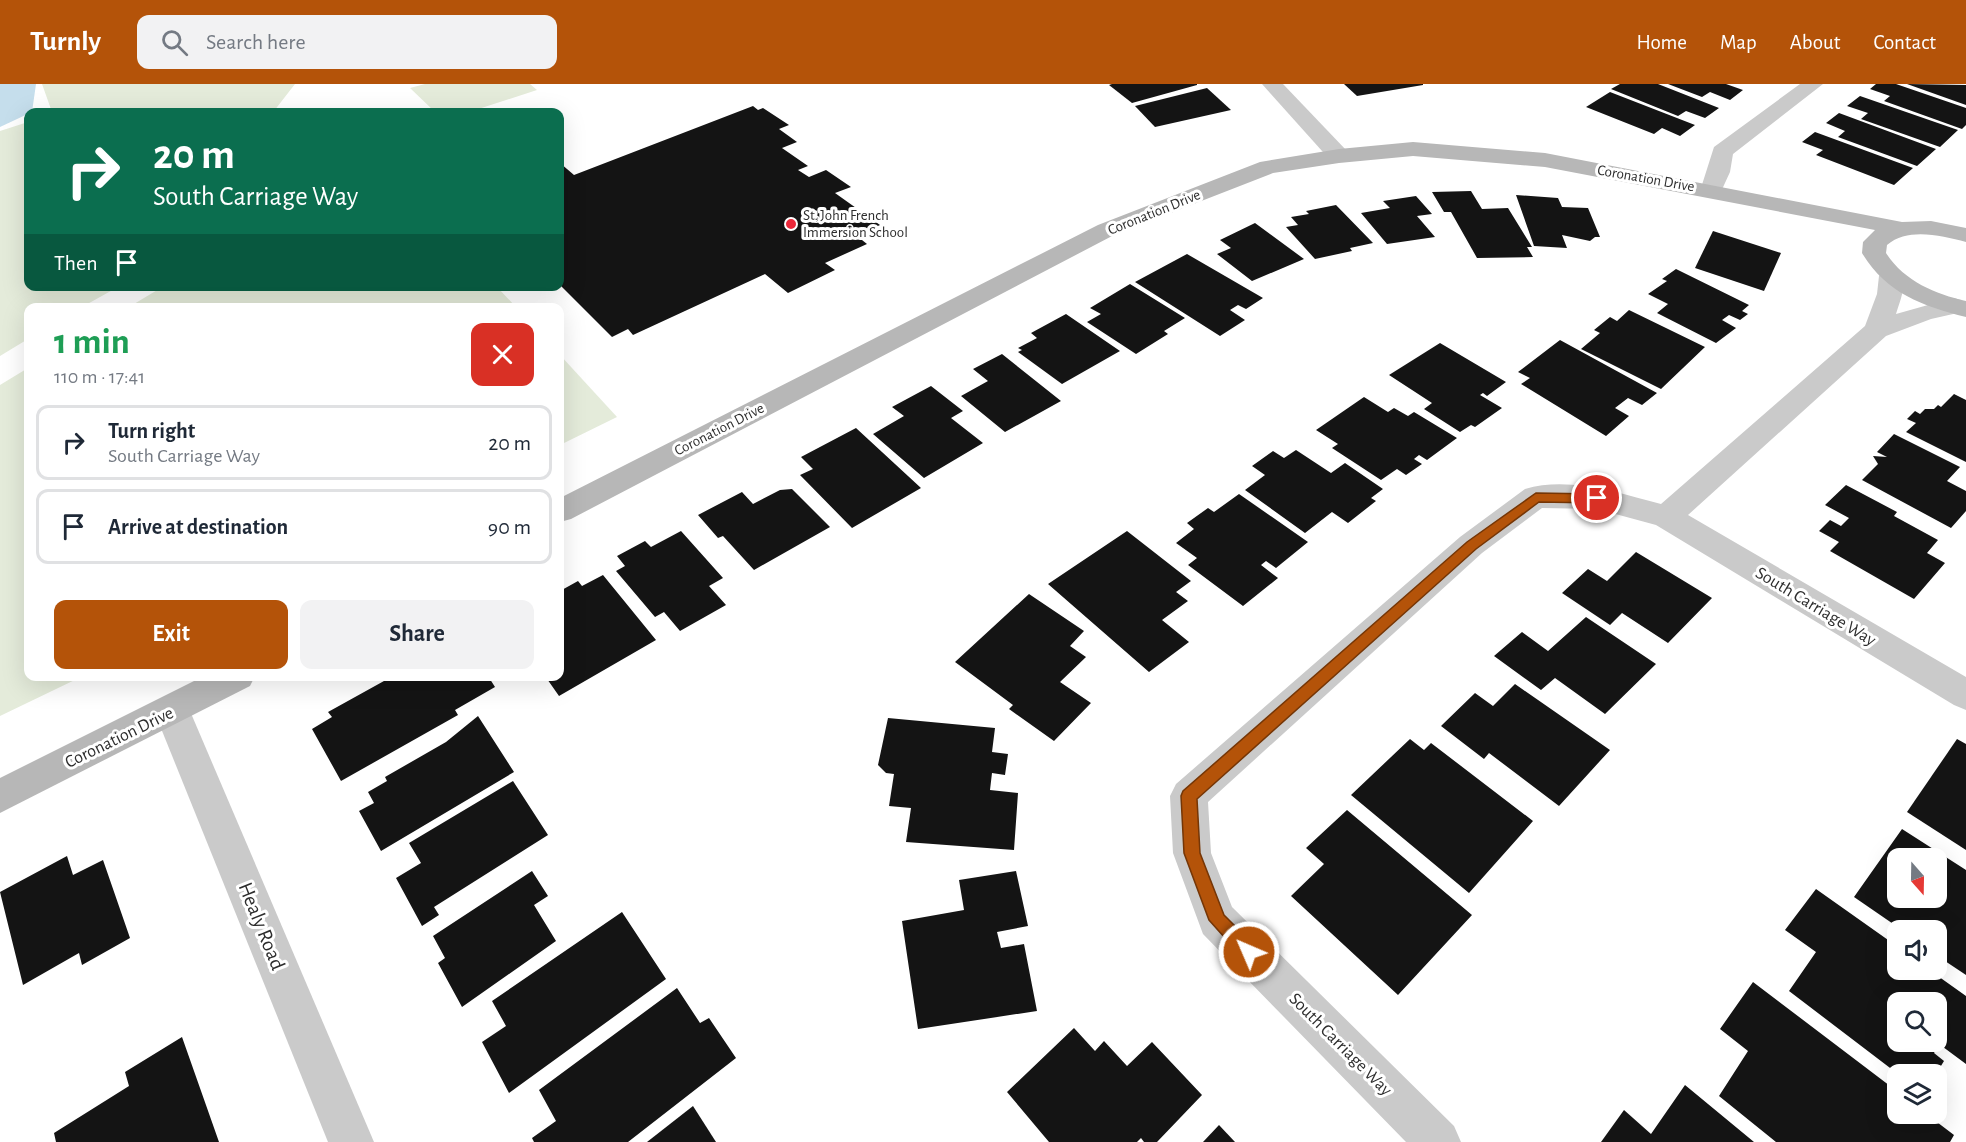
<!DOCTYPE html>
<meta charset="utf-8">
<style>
:root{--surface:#fff;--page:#f2f2f3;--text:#1f2937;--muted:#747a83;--line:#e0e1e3;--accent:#b45309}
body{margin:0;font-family:"Alegreya Sans",sans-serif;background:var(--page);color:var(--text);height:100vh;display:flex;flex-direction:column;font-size:22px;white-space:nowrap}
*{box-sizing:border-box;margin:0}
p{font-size:20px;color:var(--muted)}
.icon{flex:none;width:33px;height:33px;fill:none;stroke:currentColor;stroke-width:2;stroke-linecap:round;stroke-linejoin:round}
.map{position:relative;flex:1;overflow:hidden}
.details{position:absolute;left:24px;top:219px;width:540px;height:378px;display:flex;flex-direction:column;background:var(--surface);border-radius:12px;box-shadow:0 6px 24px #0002}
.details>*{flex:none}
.top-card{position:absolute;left:24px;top:24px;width:540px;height:183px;border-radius:12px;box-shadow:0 6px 24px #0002;background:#0b6e4f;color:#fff;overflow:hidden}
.needle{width:39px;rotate:160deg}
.tools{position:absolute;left:1887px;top:764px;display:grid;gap:12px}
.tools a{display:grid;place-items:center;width:60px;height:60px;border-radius:12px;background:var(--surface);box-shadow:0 6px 24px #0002;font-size:30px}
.pin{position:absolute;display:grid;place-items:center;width:51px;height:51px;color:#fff;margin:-26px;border:3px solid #fff;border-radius:50%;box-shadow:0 2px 6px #0007}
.me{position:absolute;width:66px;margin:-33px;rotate:315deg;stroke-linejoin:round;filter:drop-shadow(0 0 4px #0008)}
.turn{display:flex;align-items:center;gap:21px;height:126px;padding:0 30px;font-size:27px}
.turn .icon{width:78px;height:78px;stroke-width:2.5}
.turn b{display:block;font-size:42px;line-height:51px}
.then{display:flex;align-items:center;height:57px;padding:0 30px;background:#0003;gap:12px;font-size:22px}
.round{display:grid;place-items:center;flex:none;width:63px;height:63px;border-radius:12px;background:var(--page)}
.summary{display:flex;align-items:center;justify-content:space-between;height:102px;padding:0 30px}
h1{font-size:36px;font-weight:700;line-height:45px;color:#1e9e55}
.cta{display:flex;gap:12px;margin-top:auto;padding:12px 30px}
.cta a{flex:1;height:69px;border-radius:12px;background:var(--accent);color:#fff;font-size:24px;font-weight:700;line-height:69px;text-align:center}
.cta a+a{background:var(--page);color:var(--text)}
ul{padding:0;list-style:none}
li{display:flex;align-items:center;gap:18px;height:75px;margin:0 12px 9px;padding:0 18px;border:3px solid var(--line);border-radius:12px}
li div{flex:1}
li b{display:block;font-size:22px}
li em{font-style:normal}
header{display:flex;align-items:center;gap:36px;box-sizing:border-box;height:84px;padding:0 30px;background:var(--accent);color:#fff}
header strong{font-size:28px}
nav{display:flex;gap:33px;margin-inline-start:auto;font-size:21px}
.search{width:420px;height:54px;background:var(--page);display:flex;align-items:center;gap:15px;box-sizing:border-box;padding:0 21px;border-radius:12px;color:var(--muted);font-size:22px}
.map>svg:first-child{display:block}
</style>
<header>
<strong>Turnly</strong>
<div class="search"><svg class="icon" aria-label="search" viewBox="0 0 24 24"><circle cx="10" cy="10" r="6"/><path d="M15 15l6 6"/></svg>Search here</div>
<nav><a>Home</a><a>Map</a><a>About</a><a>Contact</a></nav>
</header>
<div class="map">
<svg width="1966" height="1058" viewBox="0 0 1966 1058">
<rect width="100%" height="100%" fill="#fff"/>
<g fill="#e4ebda">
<polygon points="42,0 295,0 274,27 276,28 52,28"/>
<polygon points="425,0 530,0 537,6 469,28 435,28 410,4"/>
<polygon points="28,38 28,202 118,203 82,223 28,224 28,255 0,272 0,47"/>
<polygon points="164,202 497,203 516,223 129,223"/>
<polygon points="560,271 617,333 560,361"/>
<polygon points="28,284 28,592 81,593 0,632 0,301"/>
</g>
<polygon fill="#c5deec" points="0,0 36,0 32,28 0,43"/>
<g fill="#141414" fill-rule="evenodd">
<polygon points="1112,0 1197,0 1197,1 1132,19 1109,1"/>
<polygon points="1344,0 1423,0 1423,1 1357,12"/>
<polygon points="1620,0 1658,0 1719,24 1705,34 1686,27 1678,32 1611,5"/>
<polygon points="1668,0 1726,0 1743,6 1730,16 1710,8 1702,13"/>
<polygon points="1876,0 1896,0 1966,24 1966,41 1962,45 1884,17 1890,12 1870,5"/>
<polygon points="1907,0 1966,1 1966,21"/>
<polygon points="1207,4 1231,26 1155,43 1135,22"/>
<polygon points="1610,8 1695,41 1680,52 1662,44 1654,50 1586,23"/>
<polygon points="1860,12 1958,46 1940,63 1861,35 1868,29 1847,22"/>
<polygon points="753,22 758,26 763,24 789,41 779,45 797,58 782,64 808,82 798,86 809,93 826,86 851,103 835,109 880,141 857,152 867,160 825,179 835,186 788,209 765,190 633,251 628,245 612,253 560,201 560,79 574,91"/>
<polygon points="1839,29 1936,65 1917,82 1838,53 1845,47 1826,39"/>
<polygon points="1815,48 1913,84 1894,101 1816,71 1823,66 1802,58"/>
<polygon points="1471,107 1482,125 1508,124 1532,163 1527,163 1533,173 1477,174 1451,128 1444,128 1432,108"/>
<polygon points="1516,111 1558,114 1562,123 1588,124 1600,153 1595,153 1590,157 1562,151 1567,164 1534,162"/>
<polygon points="1416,112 1432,130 1417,132 1435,153 1387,160 1361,129 1390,124 1383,117"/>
<polygon points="1336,121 1373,159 1350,164 1352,167 1315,175 1286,143 1298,141 1291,133 1309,130 1306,127"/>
<polygon points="1255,139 1304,175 1252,197 1217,170 1231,164 1220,156"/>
<polygon points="1713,147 1781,169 1764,207 1695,184"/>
<polygon points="1187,170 1263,214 1246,225 1238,221 1230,226 1245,236 1220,252 1135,198"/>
<polygon points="1676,185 1749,221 1742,227 1748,230 1740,236 1729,231 1722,236 1736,244 1716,259 1657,229 1668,220 1648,210 1667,197 1662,195"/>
<polygon points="1130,200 1185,234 1164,247 1168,250 1136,270 1087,238 1101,230 1090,224"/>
<polygon points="1629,226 1705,263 1661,305 1581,265 1600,249 1594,246 1610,233 1617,237"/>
<polygon points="1066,230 1120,267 1062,300 1018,268 1022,266 1018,264 1037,254 1031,249"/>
<polygon points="1560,256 1657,309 1642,321 1628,314 1615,324 1629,332 1606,352 1521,300 1530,294 1518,288"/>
<polygon points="1440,259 1506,298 1487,312 1483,309 1480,311 1502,324 1475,343 1471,341 1460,348 1424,325 1432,319 1389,291"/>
<polygon points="1002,270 1061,317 1005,348 961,312 988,297 973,285"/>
<polygon points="931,302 963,327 951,334 983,359 924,394 873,350 904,332 892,323"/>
<polygon points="1954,310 1966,316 1966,378 1906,348 1916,339 1907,335 1915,327 1920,330 1925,325 1934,325 1938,321 1941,323"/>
<polygon points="1364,313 1388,328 1394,324 1408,332 1414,328 1457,354 1427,376 1419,371 1414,375 1422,380 1406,391 1397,385 1381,396 1332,364 1338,360 1316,346"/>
<polygon points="856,344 921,404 852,444 800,391 813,385 801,373"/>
<polygon points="1894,350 1960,383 1947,397 1966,407 1966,427 1951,444 1862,396 1878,380 1873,372 1887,373 1877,368"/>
<polygon points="1296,366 1331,389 1345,379 1383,405 1371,414 1376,417 1348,439 1332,428 1305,449 1245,406 1265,391 1252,382 1273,367 1284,374"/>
<polygon points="1846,401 1897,428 1894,432 1938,456 1927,469 1945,479 1914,515 1830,467 1839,458 1819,447 1830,436 1841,442 1849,434 1825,421"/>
<polygon points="792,405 830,443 754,486 723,452 718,454 698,431 742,408 753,420 780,406"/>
<polygon points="1239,410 1308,458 1276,484 1266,477 1261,481 1278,494 1243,522 1188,481 1197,474 1176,459 1194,445 1187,439 1208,424 1214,428"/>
<polygon points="681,447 723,494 709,502 726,521 680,547 664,528 655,533 616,487 625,482 617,472 645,457 651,463"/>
<polygon points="1127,447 1191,497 1176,508 1188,517 1162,536 1189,558 1149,588 1048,500"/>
<polygon points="1636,468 1712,514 1668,559 1622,529 1610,541 1562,509 1588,485 1607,497"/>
<polygon points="603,491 656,556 559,612 545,592 560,592 560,507 578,497 582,502"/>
<polygon points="1029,510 1084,547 1070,562 1086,573 1060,598 1091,619 1054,657 1009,625 1013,621 955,578"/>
<polygon points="1586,533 1656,580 1605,630 1555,594 1541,606 1494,572 1522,548 1548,567"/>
<polygon points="393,592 488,592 495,603 455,626 458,631 341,697 312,645 332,633 328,628"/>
<polygon points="1515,600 1610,666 1559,722 1489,669 1484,675 1441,642 1475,609 1493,622"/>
<polygon points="478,632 514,688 381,767 359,727 374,719 368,708 387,697 385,693 446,658"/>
<polygon points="888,634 995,644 992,668 1008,670 1005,691 992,689 990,706 1018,709 1014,766 906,758 911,724 889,722 894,690 886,689 878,681"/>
<polygon points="1410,655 1424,666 1431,659 1533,737 1469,809 1351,711"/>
<polygon points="1957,655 1966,660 1966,766 1907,728"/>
<polygon points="513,697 548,751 434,823 439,831 422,842 396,794 421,779 409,759"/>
<polygon points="1347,726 1472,831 1398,911 1291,812 1324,780 1306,764"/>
<path d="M1902,745L1966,786V891L1936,871V846H1902L1854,813ZM1898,774H1936V813H1898Z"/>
<polygon points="67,772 73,791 103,776 130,854 82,881 79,869 23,901 0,808"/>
<polygon points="532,787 548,812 534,821 556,857 462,923 438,879 445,874 433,852"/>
<polygon points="1016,787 1028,842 997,848 1001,864 1024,860 1037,927 918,945 902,837 964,826 959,796"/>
<path d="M1816,805L1898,863V885H1928L1966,912V980L1939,960L1934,969L1944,977L1936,990H1898L1789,907L1816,868L1785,846ZM1898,918H1936V957H1898Z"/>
<polygon points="622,828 666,895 509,1009 482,958 506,942 492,917"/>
<polygon points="1753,898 1898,1008 1898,1029 1925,1029 1954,1051 1950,1058 1776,1058 1719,1012 1748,967 1720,945"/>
<polygon points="677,904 700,939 709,934 736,974 628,1058 534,1058 532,1054 556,1037 539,1006"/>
<polygon points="1074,944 1095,967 1104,957 1127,982 1152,958 1202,1011 1157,1058 1144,1058 1141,1054 1137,1058 1049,1058 1007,1008"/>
<polygon points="182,953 219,1058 56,1058 54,1049 129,1002 125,988"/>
<polygon points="1685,1001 1754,1058 1601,1058 1624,1026 1651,1050"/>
<polygon points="693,1022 716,1058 647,1058"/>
<polygon points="1219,1041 1235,1058 1203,1058"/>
</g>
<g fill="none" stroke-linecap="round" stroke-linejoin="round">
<g fill="#cacaca" fill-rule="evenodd">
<polygon points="1262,0 1283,0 1347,67 1350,72 1347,77 1331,77"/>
<polygon points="1800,0 1823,0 1733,70 1730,88 1719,112 1703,112 1700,107 1714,63"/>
<path d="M1891,185L1900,187C1908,199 1900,217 1896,230L1953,214L1962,216L1966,222L1962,228L1931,235L1886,252L1688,431L1966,593V626L1954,621L1656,441L1597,425L1542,424L1482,469L1208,718L1211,769L1232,823L1454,1042L1461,1058H1406L1203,850L1173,769L1170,712L1176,700L1460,453L1525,405C1569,392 1618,409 1661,420L1865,242L1877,210L1879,192L1882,187Z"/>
<polygon points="172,612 184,616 190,627 374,1058 328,1058 154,627 160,616"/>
</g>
<g fill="#b7b7b7" fill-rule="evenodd">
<path d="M1413,58L1545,69L1902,138L1931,137L1966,144V158C1941,152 1909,143 1887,161L1886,169C1904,197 1935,210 1966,217V233C1922,222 1886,209 1862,169L1863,158L1875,146L1545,83L1413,72L1339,79L1273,89L1114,151L571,435L560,438V414L1098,141L1260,78L1339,65Z"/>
<polygon points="204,592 255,592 250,602 0,729 0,694"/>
</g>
</g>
<polygon fill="#b45309" stroke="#753606" stroke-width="1.5" points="1536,409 1597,410 1603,414 1597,419 1539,418 1476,465 1197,715 1200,769 1224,831 1255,862 1257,868 1255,874 1249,876 1243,874 1209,836 1184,769 1181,712 1183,707 1467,458"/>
<circle fill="#eb283a" stroke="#fff" stroke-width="2" cx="791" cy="140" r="6"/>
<g text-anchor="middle" stroke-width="6" stroke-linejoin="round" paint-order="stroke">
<g font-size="15" fill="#2d2d2d" stroke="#fff">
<text transform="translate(1646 94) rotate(10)" y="5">Coronation Drive</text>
<text transform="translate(1154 128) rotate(-22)" y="5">Coronation Drive</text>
<text transform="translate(719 345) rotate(-27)" y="5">Coronation Drive</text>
</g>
<g font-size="15" fill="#2d2d2d" stroke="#fff" text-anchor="start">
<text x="803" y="136">St. John French<tspan x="803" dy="17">Immersion School</tspan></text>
</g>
<g font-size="18" fill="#2d2d2d" stroke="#fff">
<text transform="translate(1816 522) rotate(31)" y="6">South Carriage Way</text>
<text transform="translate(119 653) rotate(-26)" y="6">Coronation Drive</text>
<text transform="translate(1341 960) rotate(45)" y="6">South Carriage Way</text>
</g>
<g font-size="21" fill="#2d2d2d" stroke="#fff">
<text transform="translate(262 842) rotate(68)" y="7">Healy Road</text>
</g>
</g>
</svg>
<div class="tools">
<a><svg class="needle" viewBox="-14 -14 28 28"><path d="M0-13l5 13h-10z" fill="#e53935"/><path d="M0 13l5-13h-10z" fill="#747a83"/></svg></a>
<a><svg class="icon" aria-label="sound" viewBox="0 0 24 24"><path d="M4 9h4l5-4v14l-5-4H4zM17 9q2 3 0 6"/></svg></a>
<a><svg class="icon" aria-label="search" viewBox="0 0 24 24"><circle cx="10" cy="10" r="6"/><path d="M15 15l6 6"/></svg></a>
<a><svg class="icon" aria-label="layers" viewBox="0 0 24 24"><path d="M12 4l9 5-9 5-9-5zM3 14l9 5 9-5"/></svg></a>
</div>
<div class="pin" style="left:1597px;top:414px;background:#d93025"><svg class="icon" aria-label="arrive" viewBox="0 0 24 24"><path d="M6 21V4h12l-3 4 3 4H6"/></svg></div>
<svg class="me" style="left:1249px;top:868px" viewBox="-20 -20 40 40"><circle r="17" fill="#b45309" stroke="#fff" stroke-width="3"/><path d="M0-11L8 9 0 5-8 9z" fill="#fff"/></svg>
<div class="top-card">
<div class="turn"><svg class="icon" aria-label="right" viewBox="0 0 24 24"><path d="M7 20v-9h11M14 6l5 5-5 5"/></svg><div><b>20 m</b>South Carriage Way</div></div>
<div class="then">Then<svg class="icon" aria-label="arrive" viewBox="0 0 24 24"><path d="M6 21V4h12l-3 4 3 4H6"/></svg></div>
</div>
<section class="details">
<div class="summary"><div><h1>1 min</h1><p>110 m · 17:41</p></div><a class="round" style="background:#d93025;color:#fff"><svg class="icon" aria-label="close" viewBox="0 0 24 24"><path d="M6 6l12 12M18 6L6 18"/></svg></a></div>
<ul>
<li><svg class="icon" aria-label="right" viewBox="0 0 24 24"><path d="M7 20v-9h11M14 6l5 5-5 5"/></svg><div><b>Turn right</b><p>South Carriage Way</p></div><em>20 m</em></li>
<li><svg class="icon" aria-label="arrive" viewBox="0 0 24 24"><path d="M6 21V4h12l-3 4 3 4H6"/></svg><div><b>Arrive at destination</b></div><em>90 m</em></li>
</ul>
<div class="cta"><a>Exit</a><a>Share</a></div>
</section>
</div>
